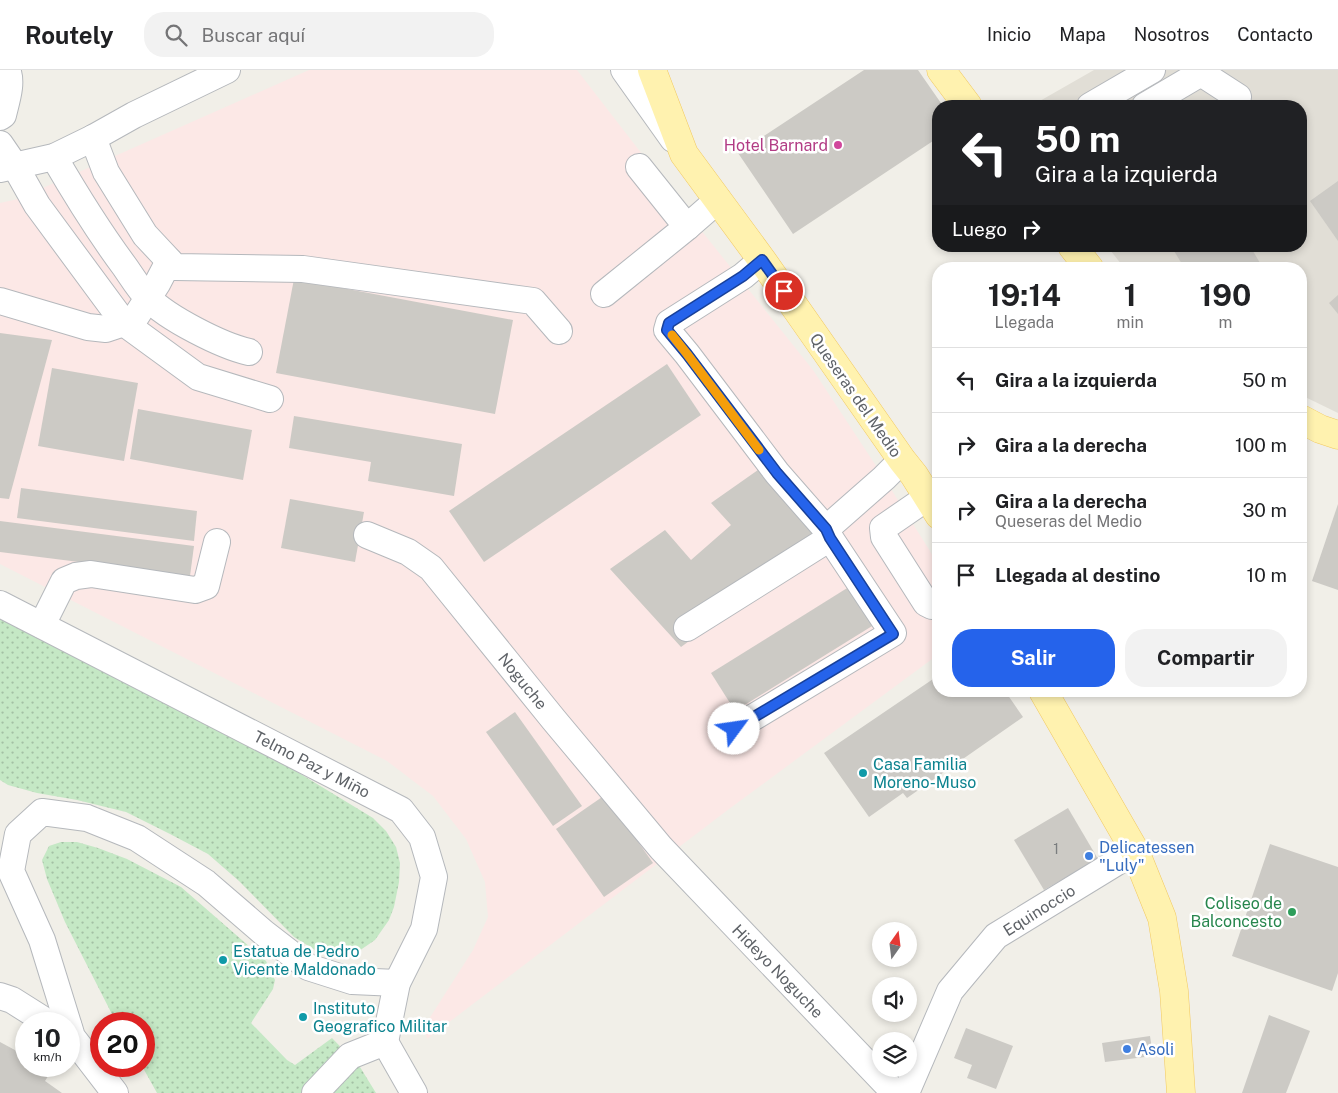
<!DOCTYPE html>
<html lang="es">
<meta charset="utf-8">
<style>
:root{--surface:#fff;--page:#f2f2f2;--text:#202124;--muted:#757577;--line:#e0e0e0;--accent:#2563eb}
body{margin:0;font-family:"Public Sans",sans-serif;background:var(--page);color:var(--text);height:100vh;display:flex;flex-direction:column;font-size:19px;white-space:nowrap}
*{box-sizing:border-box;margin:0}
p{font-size:16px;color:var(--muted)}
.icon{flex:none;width:28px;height:28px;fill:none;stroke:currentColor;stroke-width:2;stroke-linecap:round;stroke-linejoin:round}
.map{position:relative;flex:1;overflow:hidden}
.details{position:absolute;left:932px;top:192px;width:375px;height:435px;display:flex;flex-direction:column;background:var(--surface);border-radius:20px;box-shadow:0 2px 8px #0003}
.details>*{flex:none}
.banner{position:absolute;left:932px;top:30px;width:375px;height:152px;border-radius:20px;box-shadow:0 2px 8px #0003;background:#202124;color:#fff;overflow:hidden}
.needle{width:32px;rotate:14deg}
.tools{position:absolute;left:872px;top:852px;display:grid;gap:10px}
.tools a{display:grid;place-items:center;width:45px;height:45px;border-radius:50%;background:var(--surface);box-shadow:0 2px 8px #0003;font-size:25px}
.speed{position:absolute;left:15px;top:942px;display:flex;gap:10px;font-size:25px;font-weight:700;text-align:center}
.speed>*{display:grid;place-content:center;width:65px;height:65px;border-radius:50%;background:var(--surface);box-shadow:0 2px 8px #0003;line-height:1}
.speed small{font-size:12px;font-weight:400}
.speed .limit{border:8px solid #d22;background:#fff;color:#111}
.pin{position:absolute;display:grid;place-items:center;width:42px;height:42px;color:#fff;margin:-21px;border:2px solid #fff;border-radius:50%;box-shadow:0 1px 5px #0007}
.me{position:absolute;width:55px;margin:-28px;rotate:59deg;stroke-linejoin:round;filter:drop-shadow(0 0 4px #0008)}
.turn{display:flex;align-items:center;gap:18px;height:105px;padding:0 20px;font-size:22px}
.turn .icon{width:65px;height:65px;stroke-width:2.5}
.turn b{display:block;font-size:35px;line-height:42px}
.then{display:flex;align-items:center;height:48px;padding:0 20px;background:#0003;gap:10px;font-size:19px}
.eta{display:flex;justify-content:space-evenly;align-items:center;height:85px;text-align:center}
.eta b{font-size:30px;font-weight:700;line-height:35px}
.cta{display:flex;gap:10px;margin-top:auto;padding:10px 20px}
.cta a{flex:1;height:58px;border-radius:20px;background:var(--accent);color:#fff;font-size:20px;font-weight:700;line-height:58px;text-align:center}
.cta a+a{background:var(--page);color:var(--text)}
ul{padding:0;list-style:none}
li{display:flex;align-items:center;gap:15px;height:65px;padding:0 20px;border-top:1px solid var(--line)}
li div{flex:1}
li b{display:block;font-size:19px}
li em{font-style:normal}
header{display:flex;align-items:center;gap:30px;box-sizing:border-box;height:70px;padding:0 25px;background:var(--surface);border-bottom:1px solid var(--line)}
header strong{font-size:24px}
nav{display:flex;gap:28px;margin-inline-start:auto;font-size:18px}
.search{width:350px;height:45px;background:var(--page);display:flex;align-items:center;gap:12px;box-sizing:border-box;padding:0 18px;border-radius:20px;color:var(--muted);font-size:19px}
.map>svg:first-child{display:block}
</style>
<header>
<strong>Routely</strong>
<div class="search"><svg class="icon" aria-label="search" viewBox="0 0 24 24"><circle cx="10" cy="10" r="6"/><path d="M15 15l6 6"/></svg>Buscar aquí</div>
<nav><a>Inicio</a><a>Mapa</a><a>Nosotros</a><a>Contacto</a></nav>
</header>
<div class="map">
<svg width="1338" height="1023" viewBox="0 0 1338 1023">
<defs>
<pattern id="park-dots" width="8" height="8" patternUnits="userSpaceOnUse" patternTransform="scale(1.25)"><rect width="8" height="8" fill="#c5e8c5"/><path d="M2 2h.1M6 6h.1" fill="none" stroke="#a3c0a4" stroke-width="1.8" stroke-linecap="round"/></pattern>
</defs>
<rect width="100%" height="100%" fill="#f1efe8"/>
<polygon fill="#e1ded6" points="1094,0 1338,0 1338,343 1301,325 1301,199 1125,199 1107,176 1301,176 1301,36 1031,36"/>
<polygon fill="#fce8e6" points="309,0 577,0 700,159 813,300 884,408 930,481 939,498 939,584 729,739 427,969 425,960 429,949 473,880 488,847 485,812 466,769 433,726 387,691 0,494 0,133 18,129"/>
<g fill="url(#park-dots)">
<polygon points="0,549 294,700 373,748 386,761 396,777 400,793 399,812 394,837 389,850 375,870 356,883 340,884 315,880 294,867 239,811 208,784 170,764 126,742 77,730 37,723 8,715 0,710"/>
<polygon points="61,772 77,772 98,778 127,789 181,817 266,891 275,910 273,919 251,953 287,990 295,995 332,968 360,997 376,1023 157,1023 142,996 144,996 144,954 117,954 65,852 47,809 42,790 49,776"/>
</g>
<g fill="#cccac5">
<polygon points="864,0 918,0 943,36 939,36 939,67 793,164 738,83"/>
<polygon points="1338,111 1338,171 1310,131"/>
<polygon points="1171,176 1250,176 1260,193 1250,199 1185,199"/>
<polygon points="294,209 513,250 495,344 276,303"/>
<polygon points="1338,225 1338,244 1329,233"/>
<polygon points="0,263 52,270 9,429 0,428"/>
<polygon points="667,294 701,345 484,492 449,441"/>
<polygon points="52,298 138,313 124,391 38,376"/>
<polygon points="138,339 252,360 243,410 130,389"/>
<polygon points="294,346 462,374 454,426 368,411 371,392 289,378"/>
<polygon points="765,395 818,461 733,539 681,577 610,499 665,460 691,490 731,455 711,433"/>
<polygon points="21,418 197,441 194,471 17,448"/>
<polygon points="290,429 364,442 355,492 281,478"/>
<polygon points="1338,434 1338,520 1312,511"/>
<polygon points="0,451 194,476 190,506 0,482"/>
<polygon points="852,515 877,553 735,641 711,603"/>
<polygon points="939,605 939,621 1005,621 1023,647 907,728 903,723 869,747 824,683"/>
<polygon points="515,642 582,736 553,756 486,662"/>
<polygon points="605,725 653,793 604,827 556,759"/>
<polygon points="1068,738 1098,789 1044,820 1014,770"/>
<polygon points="1270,774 1338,797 1338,903 1332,921 1232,886"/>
<polygon points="1269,945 1310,961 1286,1023 1242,1023"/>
<polygon points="966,958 1013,976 996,1019 967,1008 972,995 954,988"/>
<polygon points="1150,966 1153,986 1105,992 1102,973"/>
<polygon points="0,972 26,986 26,996 46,996 52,1000 45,1011 62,1023 0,1023"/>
</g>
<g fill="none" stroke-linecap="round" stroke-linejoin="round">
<defs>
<g id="minor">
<polyline points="624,0 673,69"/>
<polyline points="1199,0 1201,3 1238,27"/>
<polyline points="1090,36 1152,0"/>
<polyline points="1145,36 1201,3"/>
<path d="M0,47L3,45C6,32 13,12 7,0"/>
<polyline points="93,68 106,102 145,165 175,197 303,199 533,231 559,261"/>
<polyline points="0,74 15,96 37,135 124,253 198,307 270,329"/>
<path d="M54,87C76,125 99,162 125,197C132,207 139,219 148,228C167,248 222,276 249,282"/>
<polyline points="0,99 54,87 93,68 134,45 227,0"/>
<polyline points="687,157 718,130"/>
<polyline points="604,224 687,157 639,97"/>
<polyline points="0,231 88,257 106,259 124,253 135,248 157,214 169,191"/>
<polyline points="928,427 883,458 884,467 926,533 932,536 939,535"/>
<polyline points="826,459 884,408 902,390"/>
<polyline points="367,465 408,482 431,498 554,650 661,778 895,1023"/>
<polyline points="0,534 401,740 422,767 434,807 424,859 397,913 385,972"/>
<polyline points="42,555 64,511 76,506 91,504 195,520 206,516 217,472"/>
<polyline points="687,558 830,468"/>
<polyline points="734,659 893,563 830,468 826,459 777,403 687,284 667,260 669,253 743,206 762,190"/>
<polyline points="0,926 12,930 50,954"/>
<polyline points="68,954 42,870 11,801 18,764 42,742 87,748 137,768 206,813 264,863 308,897 352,911 397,913"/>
<polyline points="69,957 72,967 115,1023"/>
<polyline points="385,972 414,1023"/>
<polyline points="315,1023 350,986 385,972"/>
<polyline points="906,1023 950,921 996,866 1135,781"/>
</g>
<g id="major">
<polyline points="652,0 684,84 762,190 902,390 914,405 939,445"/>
<polyline points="941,0 968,36"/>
<polyline points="1072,176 1090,199"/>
<polyline points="1301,349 1320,359 1338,365"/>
<polyline points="1043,621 1135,781 1162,848 1174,921 1181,1023"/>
</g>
</defs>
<use href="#minor" stroke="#b5b8bc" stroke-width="28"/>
<use href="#major" stroke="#f2c960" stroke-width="29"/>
<use href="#minor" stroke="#fff" stroke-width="26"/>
<use href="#major" stroke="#fff2af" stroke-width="28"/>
</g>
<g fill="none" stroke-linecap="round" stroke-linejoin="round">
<defs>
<polyline id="route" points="734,659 893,564 830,468 826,459 777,403 687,284 667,260 669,253 743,206 762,190 784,221"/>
</defs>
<use href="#route" stroke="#184099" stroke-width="12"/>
<use href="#route" stroke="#2563eb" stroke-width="9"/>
<polyline stroke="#f59e0b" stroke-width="9" points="672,265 687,284 759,380"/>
</g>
<circle fill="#d1479c" stroke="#fff" stroke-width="2" cx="838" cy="75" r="5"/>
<g fill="#0f9aa8" stroke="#fff" stroke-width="2">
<circle cx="863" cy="703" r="5"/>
<circle cx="223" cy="890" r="5"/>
<circle cx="303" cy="947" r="5"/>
</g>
<g fill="#3f7fe0" stroke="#fff" stroke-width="2">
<circle cx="1089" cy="786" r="5"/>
<circle cx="1127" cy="979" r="5"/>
</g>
<circle fill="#2e9e5b" stroke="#fff" stroke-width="2" cx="1292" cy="842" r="5"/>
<g text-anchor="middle" stroke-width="5" stroke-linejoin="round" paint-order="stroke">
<g font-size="14" fill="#7a7d7f">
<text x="1056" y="784">1</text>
</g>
<g font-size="16" fill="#b23c85" stroke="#fff" text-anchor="end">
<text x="828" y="81">Hotel Barnard</text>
</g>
<g font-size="16" fill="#5f6368" stroke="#fff">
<text transform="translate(856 325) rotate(55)" y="6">Queseras del Medio</text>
<text transform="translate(523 611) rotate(51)" y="6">Noguche</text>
<text transform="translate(312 694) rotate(27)" y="6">Telmo Paz y Miño</text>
<text transform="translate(1039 840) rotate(-32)" y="6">Equinoccio</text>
<text transform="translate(778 901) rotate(46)" y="6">Hideyo Noguche</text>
</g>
<g font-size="16" fill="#0d838f" stroke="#fff" text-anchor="start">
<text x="873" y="700">Casa Familia<tspan x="873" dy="18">Moreno-Muso</tspan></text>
<text x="233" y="887">Estatua de Pedro<tspan x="233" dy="18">Vicente Maldonado</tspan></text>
<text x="313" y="944">Instituto<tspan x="313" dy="18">Geografico Militar</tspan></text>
</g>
<g font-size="16" fill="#366cbe" stroke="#fff" text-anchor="start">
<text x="1099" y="783">Delicatessen<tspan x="1099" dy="18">"Luly"</tspan></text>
<text x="1137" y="985">Asoli</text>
</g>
<g font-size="16" fill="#27864d" stroke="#fff" text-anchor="end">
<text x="1282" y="839">Coliseo de<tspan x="1282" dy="18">Balconcesto</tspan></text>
</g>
</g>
</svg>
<div class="tools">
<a><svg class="needle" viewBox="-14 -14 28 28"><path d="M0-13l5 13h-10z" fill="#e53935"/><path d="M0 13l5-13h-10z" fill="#757577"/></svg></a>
<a><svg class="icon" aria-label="sound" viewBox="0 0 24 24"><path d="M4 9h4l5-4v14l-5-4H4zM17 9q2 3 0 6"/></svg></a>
<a><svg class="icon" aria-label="layers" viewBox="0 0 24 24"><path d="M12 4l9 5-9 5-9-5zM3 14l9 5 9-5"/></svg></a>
</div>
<div class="speed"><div>10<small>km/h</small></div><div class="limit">20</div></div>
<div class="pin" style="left:784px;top:221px;background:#d93025"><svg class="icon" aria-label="arrive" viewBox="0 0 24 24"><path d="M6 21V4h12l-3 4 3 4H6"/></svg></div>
<svg class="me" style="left:734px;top:659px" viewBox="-20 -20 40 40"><circle r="19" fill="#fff"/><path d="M0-13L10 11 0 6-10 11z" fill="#2563eb"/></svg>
<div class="banner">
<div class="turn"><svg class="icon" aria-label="left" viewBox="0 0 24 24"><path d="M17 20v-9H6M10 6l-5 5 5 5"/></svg><div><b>50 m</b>Gira a la izquierda</div></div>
<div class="then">Luego<svg class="icon" aria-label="right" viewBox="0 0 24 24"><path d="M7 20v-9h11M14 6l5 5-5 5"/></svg></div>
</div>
<section class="details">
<div class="eta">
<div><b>19:14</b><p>Llegada</p></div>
<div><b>1</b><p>min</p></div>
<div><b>190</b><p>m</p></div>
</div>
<ul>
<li><svg class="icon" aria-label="left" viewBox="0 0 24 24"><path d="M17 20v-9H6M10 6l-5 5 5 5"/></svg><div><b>Gira a la izquierda</b></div><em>50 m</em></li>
<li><svg class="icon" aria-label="right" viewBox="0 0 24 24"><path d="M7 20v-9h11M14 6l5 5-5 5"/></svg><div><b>Gira a la derecha</b></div><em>100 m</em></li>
<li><svg class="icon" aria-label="right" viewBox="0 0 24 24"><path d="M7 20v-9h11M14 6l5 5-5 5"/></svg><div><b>Gira a la derecha</b><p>Queseras del Medio</p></div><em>30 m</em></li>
<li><svg class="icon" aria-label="arrive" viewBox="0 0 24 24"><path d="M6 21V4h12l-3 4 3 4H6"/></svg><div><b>Llegada al destino</b></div><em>10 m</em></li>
</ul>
<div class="cta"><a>Salir</a><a>Compartir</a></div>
</section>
</div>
